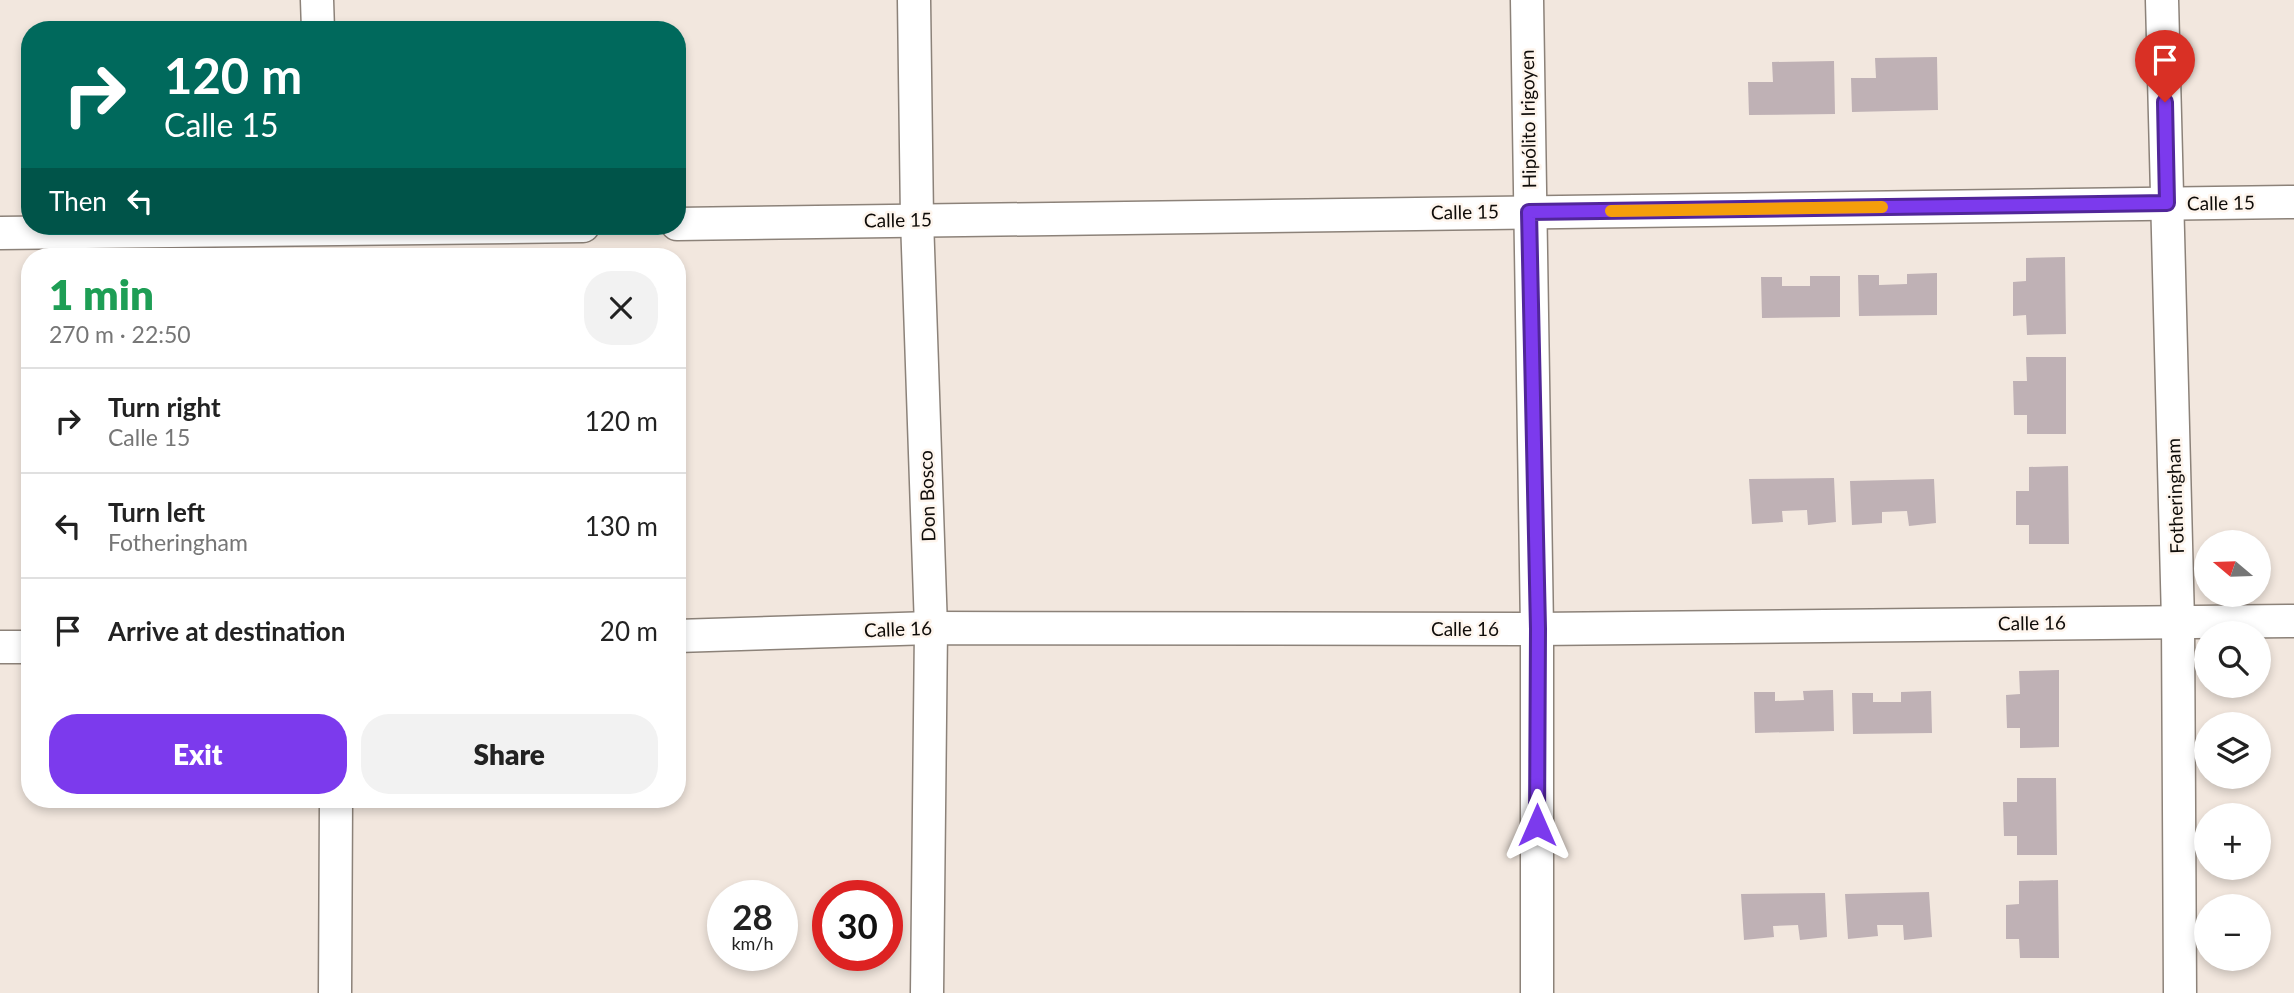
<!DOCTYPE html>
<meta charset="utf-8">
<style>
:root{--surface:#fff;--page:#f2f2f2;--text:#222;--muted:#767676;--line:#e0e0e0;--accent:#7c3aed}
body{margin:0;font-family:Lato,sans-serif;background:var(--page);color:var(--text);height:100vh;display:flex;flex-direction:column;font-size:26px;white-space:nowrap}
*{box-sizing:border-box;margin:0}
p{font-size:23px;color:var(--muted)}
.icon{flex:none;width:38px;height:38px;fill:none;stroke:currentColor;stroke-width:2;stroke-linecap:round;stroke-linejoin:round}
.map{position:relative;flex:1;overflow:hidden}
.drawer{position:absolute;left:21px;top:248px;width:665px;height:560px;display:flex;flex-direction:column;background:var(--surface);border-radius:28px;box-shadow:0 4px 10px #0003}
.drawer>*{flex:none}
.banner{position:absolute;left:21px;top:21px;width:665px;height:214px;border-radius:28px;box-shadow:0 4px 10px #0003;background:#00695c;color:#fff;overflow:hidden}
.needle{width:46px;rotate:289deg}
.buttons{position:absolute;left:2194px;top:530px;display:grid;gap:14px}
.buttons a{display:grid;place-items:center;width:77px;height:77px;border-radius:50%;background:var(--surface);box-shadow:0 4px 10px #0003;font-size:35px}
.speed{position:absolute;left:707px;top:880px;display:flex;gap:14px;font-size:35px;font-weight:700;text-align:center}
.speed>*{display:grid;place-content:center;width:91px;height:91px;border-radius:50%;background:var(--surface);box-shadow:0 4px 10px #0003;line-height:1}
.speed small{font-size:18px;font-weight:400}
.speed .limit{border:10px solid #d22;background:#fff;color:#111}
.pin{position:absolute;display:grid;place-items:center;width:60px;height:60px;color:#fff;margin:-72px -30px;border-radius:50% 50% 50% 0;rotate:-45deg;box-shadow:0 0 7px #0007}
.pin .icon{rotate:45deg}
.me{position:absolute;width:77px;margin:-38px;rotate:0deg;stroke-linejoin:round;filter:drop-shadow(0 0 5px #0008)}
.turn{display:flex;align-items:center;gap:24px;height:147px;padding:0 28px;font-size:32px}
.turn .icon{width:91px;height:91px;stroke-width:2.5}
.turn b{display:block;font-size:49px;line-height:60px}
.then{display:flex;align-items:center;height:66px;padding:0 28px;background:#0003;gap:14px;font-size:26px}
.round{display:grid;place-items:center;flex:none;width:74px;height:74px;border-radius:28px;background:var(--page)}
.headline{display:flex;align-items:center;justify-content:space-between;height:119px;padding:0 28px}
h1{font-size:42px;font-weight:800;line-height:52px;color:#1e9e55}
.primary-button{display:flex;gap:14px;margin-top:auto;padding:14px 28px}
.primary-button a{flex:1;height:80px;border-radius:28px;background:var(--accent);color:#fff;font-size:28px;font-weight:800;line-height:80px;text-align:center}
.primary-button a+a{background:var(--page);color:var(--text)}
ul{padding:0;list-style:none}
li{display:flex;align-items:center;gap:21px;height:105px;padding:0 28px;border-top:2px solid var(--line)}
li div{flex:1}
li b{display:block;font-size:26px}
li em{font-style:normal}
.map>svg:first-child{display:block}
</style>
<div class="map">
<svg width="2294" height="993" viewBox="0 0 2294 993">
<rect width="100%" height="100%" fill="#f2e7de"/>
<g fill="#bfb1b5">
<polygon points="1937,57 1938,110 1852,112 1851,78 1876,78 1875,58"/>
<polygon points="1834,61 1835,114 1749,115 1748,82 1773,82 1772,62"/>
<polygon points="2065,257 2066,334 2027,335 2026,315 2013,316 2013,282 2026,281 2026,258"/>
<polygon points="1937,273 1937,315 1859,316 1858,275 1879,275 1879,285 1907,284 1907,274"/>
<polygon points="1810,276 1840,276 1840,317 1762,318 1761,277 1782,277 1782,286 1810,286"/>
<polygon points="2026,357 2066,357 2066,434 2027,434 2027,415 2014,415 2013,381 2027,381"/>
<polygon points="2068,466 2069,544 2029,544 2029,525 2016,525 2016,491 2029,491 2029,467"/>
<polygon points="1834,478 1836,522 1808,525 1807,510 1782,511 1783,522 1752,524 1749,479"/>
<polygon points="1934,479 1936,523 1909,526 1907,511 1882,512 1882,523 1852,525 1850,481"/>
<polygon points="2059,670 2059,747 2020,748 2020,728 2007,728 2006,695 2020,694 2019,671"/>
<polygon points="1833,690 1834,731 1755,733 1754,692 1775,692 1775,701 1804,700 1803,691"/>
<polygon points="1931,691 1932,733 1853,734 1852,693 1873,693 1873,702 1901,702 1901,692"/>
<polygon points="2017,778 2056,778 2057,855 2017,855 2017,836 2004,836 2003,802 2017,802"/>
<polygon points="2058,880 2059,958 2020,958 2019,939 2006,939 2006,905 2019,904 2019,881"/>
<polygon points="1929,892 1932,937 1904,940 1903,925 1877,925 1878,936 1848,939 1845,894"/>
<polygon points="1825,893 1827,937 1800,940 1798,925 1773,926 1774,937 1744,940 1741,894"/>
</g>
<g fill="none" stroke-linecap="round" stroke-linejoin="round">
<defs>
<g id="street">
<polyline points="317,0 318,30"/>
<polyline points="914,0 917,219 931,628 927,993"/>
<polyline points="1527,0 1537,629 1537,993"/>
<polyline points="2162,0 2178,621 2180,993"/>
<polyline points="677,224 2294,202"/>
<polyline points="0,233 583,226"/>
<polyline points="677,636 931,628 1537,629 2294,621"/>
<polyline points="0,647 30,647"/>
<polyline points="335,993 336,800"/>
</g>
</defs>
<use href="#street" stroke="#8c8279" stroke-width="35"/>
<use href="#street" stroke="#fff" stroke-width="32"/>
</g>
<g fill="none" stroke-linecap="round" stroke-linejoin="round">
<defs>
<polyline id="route" points="1537,825 1538,629 1529,212 2167,203 2165,102"/>
</defs>
<use href="#route" stroke="#51269a" stroke-width="18"/>
<use href="#route" stroke="#7c3aed" stroke-width="12"/>
<polyline stroke="#f59e0b" stroke-width="12" points="1611,211 1882,207"/>
</g>
<g text-anchor="middle" stroke-width="5" stroke-linejoin="round" paint-order="stroke">
<g font-size="19" fill="#0f0c09" stroke="#fef5ed">
<text transform="translate(1528 119) rotate(-91)" y="7">Hipólito Irigoyen</text>
<text transform="translate(2221 203) rotate(-1)" y="7">Calle 15</text>
<text transform="translate(1465 212) rotate(-1)" y="7">Calle 15</text>
<text transform="translate(898 220) rotate(-1)" y="7">Calle 15</text>
<text transform="translate(927 496) rotate(-92)" y="7">Don Bosco</text>
<text transform="translate(2175 496) rotate(-92)" y="7">Fotheringham</text>
<text transform="translate(2032 623) rotate(-1)" y="7">Calle 16</text>
<text transform="translate(898 629) rotate(-2)" y="7">Calle 16</text>
<text x="1465" y="636">Calle 16</text>
</g>
</g>
</svg>
<div class="buttons">
<a><svg class="needle" viewBox="-14 -14 28 28"><path d="M0-13l5 13h-10z" fill="#e53935"/><path d="M0 13l5-13h-10z" fill="#767676"/></svg></a>
<a><svg class="icon" aria-label="search" viewBox="0 0 24 24"><circle cx="10" cy="10" r="6"/><path d="M15 15l6 6"/></svg></a>
<a><svg class="icon" aria-label="layers" viewBox="0 0 24 24"><path d="M12 4l9 5-9 5-9-5zM3 14l9 5 9-5"/></svg></a>
<a>+</a>
<a>−</a>
</div>
<div class="speed"><div>28<small>km/h</small></div><div class="limit">30</div></div>
<div class="pin" style="left:2165px;top:102px;background:#d93025"><svg class="icon" aria-label="arrive" viewBox="0 0 24 24"><path d="M6 21V4h12l-3 4 3 4H6"/></svg></div>
<svg class="me" style="left:1537px;top:825px" viewBox="-20 -20 40 40"><path d="M0-17L14 15 0 8-14 15z" fill="#7c3aed" stroke="#fff" stroke-width="4"/></svg>
<div class="banner">
<div class="turn"><svg class="icon" aria-label="right" viewBox="0 0 24 24"><path d="M7 20v-9h11M14 6l5 5-5 5"/></svg><div><b>120 m</b>Calle 15</div></div>
<div class="then">Then<svg class="icon" aria-label="left" viewBox="0 0 24 24"><path d="M17 20v-9H6M10 6l-5 5 5 5"/></svg></div>
</div>
<section class="drawer">
<div class="headline"><div><h1>1 min</h1><p>270 m · 22:50</p></div><a class="round"><svg class="icon" aria-label="close" viewBox="0 0 24 24"><path d="M6 6l12 12M18 6L6 18"/></svg></a></div>
<ul>
<li><svg class="icon" aria-label="right" viewBox="0 0 24 24"><path d="M7 20v-9h11M14 6l5 5-5 5"/></svg><div><b>Turn right</b><p>Calle 15</p></div><em>120 m</em></li>
<li><svg class="icon" aria-label="left" viewBox="0 0 24 24"><path d="M17 20v-9H6M10 6l-5 5 5 5"/></svg><div><b>Turn left</b><p>Fotheringham</p></div><em>130 m</em></li>
<li><svg class="icon" aria-label="arrive" viewBox="0 0 24 24"><path d="M6 21V4h12l-3 4 3 4H6"/></svg><div><b>Arrive at destination</b></div><em>20 m</em></li>
</ul>
<div class="primary-button"><a>Exit</a><a>Share</a></div>
</section>
</div>
